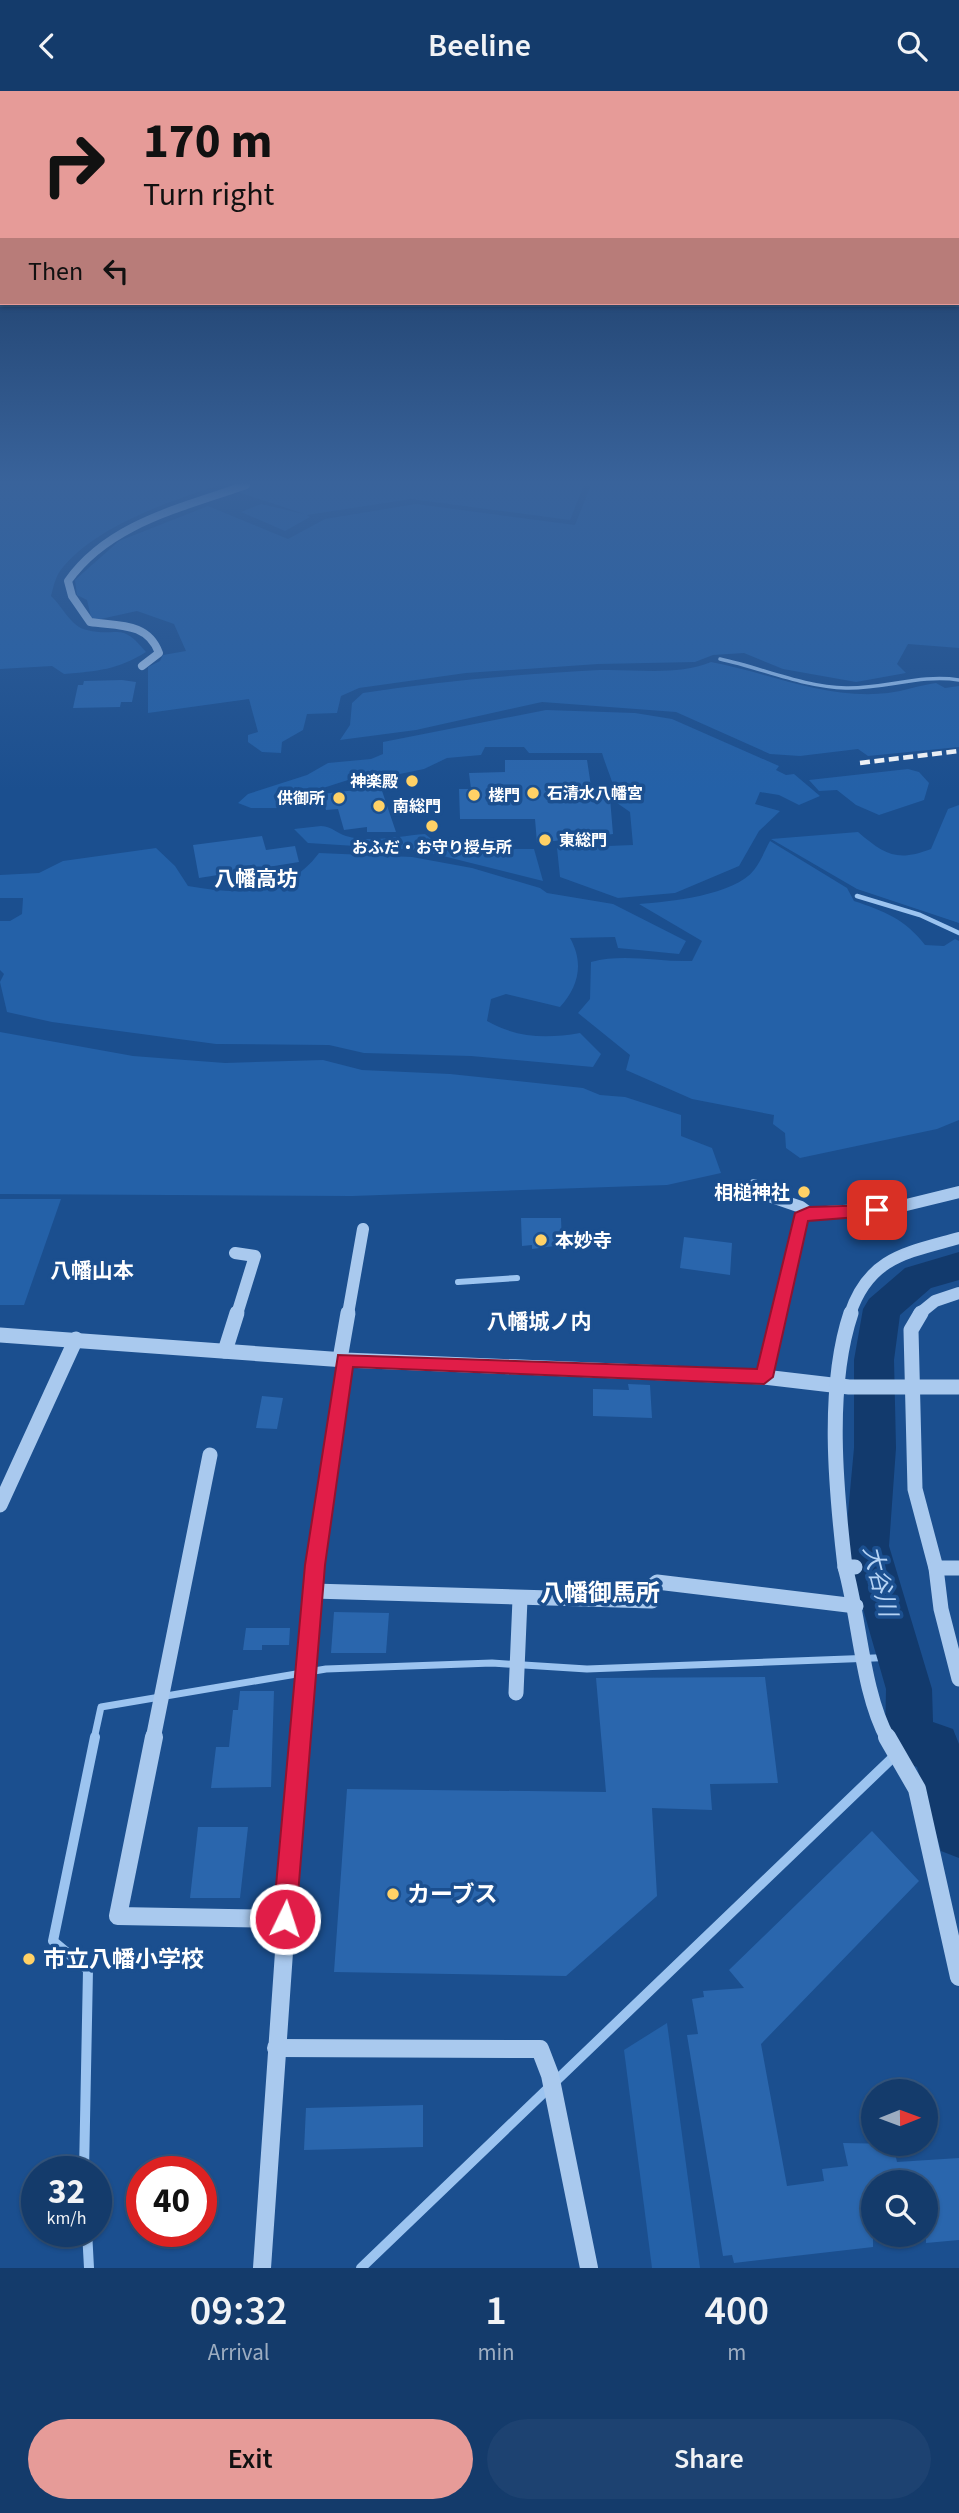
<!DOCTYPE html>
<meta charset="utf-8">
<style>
:root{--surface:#143b6b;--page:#1d4271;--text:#f1f3f6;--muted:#9dadc1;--line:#33557e;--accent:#e69b98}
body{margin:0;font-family:"Source Sans 3","Noto Sans JP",sans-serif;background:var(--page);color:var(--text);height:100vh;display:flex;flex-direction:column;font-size:26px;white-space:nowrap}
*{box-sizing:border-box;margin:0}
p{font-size:23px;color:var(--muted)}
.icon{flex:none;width:38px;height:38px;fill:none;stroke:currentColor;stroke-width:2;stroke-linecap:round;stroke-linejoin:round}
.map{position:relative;height:2177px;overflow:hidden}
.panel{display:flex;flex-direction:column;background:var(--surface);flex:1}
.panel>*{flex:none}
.hud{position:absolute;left:0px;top:0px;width:959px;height:214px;box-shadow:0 2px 5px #0004,0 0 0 2px var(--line);background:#e69b98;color:#111;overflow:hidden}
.needle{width:46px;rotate:89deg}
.controls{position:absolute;left:861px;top:1988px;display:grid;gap:14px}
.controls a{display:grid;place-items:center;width:77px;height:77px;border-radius:50%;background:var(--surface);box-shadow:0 2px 5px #0004,0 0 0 2px var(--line);font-size:35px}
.speed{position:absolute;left:21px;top:2065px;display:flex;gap:14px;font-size:35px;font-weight:700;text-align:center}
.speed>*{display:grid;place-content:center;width:91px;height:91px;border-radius:50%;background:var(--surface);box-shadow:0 2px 5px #0004,0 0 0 2px var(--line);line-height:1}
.speed small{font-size:18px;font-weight:400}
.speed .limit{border:10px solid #d22;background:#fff;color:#111}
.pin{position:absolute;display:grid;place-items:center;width:60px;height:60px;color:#fff;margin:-30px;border-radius:14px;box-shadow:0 4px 10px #0006}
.me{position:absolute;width:77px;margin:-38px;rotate:4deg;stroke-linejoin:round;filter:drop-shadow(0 0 5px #0008)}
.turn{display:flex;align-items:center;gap:24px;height:147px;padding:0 28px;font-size:32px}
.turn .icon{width:91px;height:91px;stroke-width:2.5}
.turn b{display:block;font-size:49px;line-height:60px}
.then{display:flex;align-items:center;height:66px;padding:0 28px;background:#0003;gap:14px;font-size:26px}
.eta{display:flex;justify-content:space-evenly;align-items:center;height:119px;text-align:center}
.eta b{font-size:42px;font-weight:600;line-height:49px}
.action{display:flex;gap:14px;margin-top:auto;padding:14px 28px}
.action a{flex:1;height:80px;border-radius:42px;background:var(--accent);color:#111;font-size:28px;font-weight:600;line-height:80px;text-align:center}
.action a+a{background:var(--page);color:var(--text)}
header{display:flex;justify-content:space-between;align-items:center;height:91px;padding:0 28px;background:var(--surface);font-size:32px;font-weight:600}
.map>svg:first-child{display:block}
</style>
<header><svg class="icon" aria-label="back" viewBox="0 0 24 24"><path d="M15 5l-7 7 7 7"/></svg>Beeline<svg class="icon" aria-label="search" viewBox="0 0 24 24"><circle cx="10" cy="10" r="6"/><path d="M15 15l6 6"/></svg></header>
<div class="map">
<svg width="959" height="2177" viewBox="0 0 959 2177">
<rect width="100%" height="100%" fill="#1b4f8f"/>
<g fill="#2461a8">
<path d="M0,394H219C168,411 93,436 60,480C55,487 53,498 51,505C63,516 71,536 87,539C118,547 120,529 146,561C117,579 98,580 64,583L52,575L0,578Z"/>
<polygon points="252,394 584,394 570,429 411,408 307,424 310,426 285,440 241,421 261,413 304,423 235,400"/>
<polygon points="591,394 959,394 959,557 908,553 897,573 906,582 856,591 783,578 744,562 713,564 695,571 598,573 466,582 359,597 341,605 337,622 307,623 303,639 282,651 281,662 262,661 248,651 248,644 258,641 249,608 148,622 148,576 160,570 163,564 186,560 174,533 137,520 96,529 91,526 87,509 77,504 75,489 119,450 208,415 288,448 325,428 416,413 575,434"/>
<path d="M711,571C770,582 827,609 888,602C904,600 920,594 936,592L945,597L959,595V656L868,665L858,658L800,665L770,663L676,621L542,611L416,639L340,649L350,634L352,612L363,602C441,590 521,583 600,579C637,578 677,585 711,571Z"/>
<path d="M546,619L635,622L672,628L779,675L776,679L786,684L794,683L820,705L799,714L779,704L760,701L755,713L780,720L759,740L739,775L675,802L618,807L560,786L557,757L633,754L630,721L617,712C615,694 607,679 602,662H529L524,656H485L481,664L447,667L424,678L395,684L348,689L320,698L306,711L276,717H251L238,712L248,703L307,684L328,672L371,668L383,663V651Z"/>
<polygon points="908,678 919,681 929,692 924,709 879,724 856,714 837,699 819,700 809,689"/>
<path d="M959,714V832L857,798L771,748L858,741C885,764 897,771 931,758L948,718Z"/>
<path d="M321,735C333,736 336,742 346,745C370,752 400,745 425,743L444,758H534L543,790L419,759L308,752L294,738Z"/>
<path d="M770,750L847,797L854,810C884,820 905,828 925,854L944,855L955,848L959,850V1029L937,1038L800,1067L786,1057L785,1042L773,1033L774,1024L692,1008L626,979L630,964L578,922L590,908L591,871C624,862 657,871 692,870L702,850L639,813C669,811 735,804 754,779C761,770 765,759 770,750Z"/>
<path d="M156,757L175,775L188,795C239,804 286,806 319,762L412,766L472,777L540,797L547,802L613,813L686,850L679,863L618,857L615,846L570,847C584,872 579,895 560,916L506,903L491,908L487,930C517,947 546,948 580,942L601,963L593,976L471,965L364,962L329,954L216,953L52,931L7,921L0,891L4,883L0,879V830H10L22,823L23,807H0V784L39,782L63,770Z"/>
<polygon points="0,941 133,965 225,972 323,969 362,979 450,983 583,997 600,1004 625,1006 681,1024 681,1045 712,1057 721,1082 667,1094 352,1105 0,1103"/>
<polygon points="0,1108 61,1108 24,1214 0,1214"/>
<polygon points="667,1932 700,2177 652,2177 624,1959"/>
</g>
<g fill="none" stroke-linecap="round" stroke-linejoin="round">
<path stroke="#9cc4f0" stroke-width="3.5" d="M720,568C762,577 803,596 846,597C885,598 920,583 959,589"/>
<polyline stroke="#9cc4f0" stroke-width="4.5" points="857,805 920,824 959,842"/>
<polyline stroke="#9cc4f0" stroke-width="6" points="458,1191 517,1187"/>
<polyline stroke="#9cc4f0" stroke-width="7" points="94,1648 101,1616 326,1578 492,1572 587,1578 900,1566"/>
<g stroke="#9cc4f0" stroke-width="10">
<polyline points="84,2081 88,1879 53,1850 95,1646"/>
<polyline points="87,2140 89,2177"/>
<polyline points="361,2177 909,1651"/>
</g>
<polygon fill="#123a6d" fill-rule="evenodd" points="959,1161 959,1189 931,1197 900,1224 894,1269 896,1357 889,1455 932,1598 933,1631 953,1638 959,1653 959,1767 941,1760 917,1676 892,1667 885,1651 886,1598 845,1455 854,1357 854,1269 863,1218 869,1208 905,1177"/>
</g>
<g fill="#2a66ad">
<polygon points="122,589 136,591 132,611 121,611 120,616 73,617 78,594 83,594 84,590"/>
<polygon points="505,669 587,669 591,695 609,695 613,743 537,752 535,728 460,728 459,698 471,698 469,682 505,681"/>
<polygon points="379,691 396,741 367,741 367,736 344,739 338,718 326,719 322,703 364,698 363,694"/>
<polygon points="262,745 266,759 295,755 299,771 199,787 193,754"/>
<polygon points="521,1127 561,1127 562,1154 532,1158 532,1154 522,1155"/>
<polygon points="684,1146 732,1152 730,1184 680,1177"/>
<polygon points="628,1293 650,1294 652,1327 593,1325 593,1298 629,1299"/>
<polygon points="262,1305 283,1307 277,1338 256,1337"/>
<polygon points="334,1521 389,1522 386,1562 331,1562"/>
<polygon points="246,1537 290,1537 289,1554 262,1554 262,1559 243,1559"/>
<polygon points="765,1586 778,1692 710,1693 712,1719 652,1717 657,1805 566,1885 334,1881 347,1698 606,1701 596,1587"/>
<polygon points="240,1600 274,1600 271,1696 211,1697 216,1656 229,1656 233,1619 238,1619"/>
<polygon points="198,1736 248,1736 240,1807 190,1807"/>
<polygon points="872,1740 919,1790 761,1953 787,2095 824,2090 822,2078 848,2075 843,2052 893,2053 897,2071 959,2067 959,2149 926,2152 926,2091 873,2091 873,2156 734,2172 732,2164 723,2165 687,1944 698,1943 692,1908 704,1906 703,1900 744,1897 729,1879"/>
<polygon points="423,2014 423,2056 304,2059 306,2017"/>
</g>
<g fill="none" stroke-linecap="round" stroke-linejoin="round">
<path stroke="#a9c9ee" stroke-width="8" d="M142,575L159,562C148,531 118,535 90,531L72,505L68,490C109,432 182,417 246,394"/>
<g stroke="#a9c9ee" stroke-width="12">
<polyline points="754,1094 754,1100 801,1116 809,1122"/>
<polyline points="235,1162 255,1165 237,1223"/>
<polyline points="348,1223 363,1138"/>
<polyline points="778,1223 801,1126 809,1122 894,1117 959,1101"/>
<path d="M850,1223C869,1166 906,1162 959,1147"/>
<polyline points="919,1223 935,1210 959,1202"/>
</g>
<g stroke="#a9c9ee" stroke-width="15">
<polyline points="921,1222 911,1239 915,1398 936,1477 941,1518 959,1588"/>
<polyline points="0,1244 345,1269 764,1286 849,1296 959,1296"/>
<polyline points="225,1260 237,1222"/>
<polyline points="340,1268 348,1222"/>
<polyline points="764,1286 779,1222"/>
<polyline points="0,1414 76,1248"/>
<path d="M845,1476C836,1399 826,1296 851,1222"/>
<path d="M855,1476H845C860,1529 862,1601 888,1648"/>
<polyline points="936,1477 959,1477"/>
<polyline points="313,1500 652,1510 651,1496 657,1491 856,1515"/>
<polyline points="516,1602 520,1508"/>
<polyline points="153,1648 210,1364"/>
<polyline points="299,1648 315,1474 345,1269"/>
</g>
<g stroke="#a9c9ee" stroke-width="18">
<polyline points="154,1646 118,1825 284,1828"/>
<polyline points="887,1646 917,1698 959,1886"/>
<polyline points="276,1957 540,1958 550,1984 589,2177"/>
<polyline points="262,2177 299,1646"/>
</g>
<polyline stroke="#fff" stroke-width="4.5" stroke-dasharray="10 4.5" stroke-linecap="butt" points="860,672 959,660"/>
</g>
<linearGradient id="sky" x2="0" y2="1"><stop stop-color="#0f2b4f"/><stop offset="0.56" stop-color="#39639b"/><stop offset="1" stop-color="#39639b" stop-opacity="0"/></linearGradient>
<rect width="959" height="699" fill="url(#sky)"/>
<polygon fill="#e11d48" stroke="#92132f" stroke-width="2" points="877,1114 885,1119 883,1124 808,1130 773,1286 764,1293 353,1276 325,1474 296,1828 293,1836 285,1839 276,1836 273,1828 305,1474 338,1264 757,1278 795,1122 809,1116"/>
<g fill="#ffd166" stroke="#1b4f8f" stroke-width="2.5">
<circle cx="412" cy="690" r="7"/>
<circle cx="533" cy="702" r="7"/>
<circle cx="474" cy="704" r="7"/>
<circle cx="339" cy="707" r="7"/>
<circle cx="379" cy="715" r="7"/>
<circle cx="432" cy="735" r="7"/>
<circle cx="545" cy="749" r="7"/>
<circle cx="804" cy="1101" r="7"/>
<circle cx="541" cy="1149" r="7"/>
<circle cx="393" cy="1803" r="7"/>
<circle cx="29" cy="1868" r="7"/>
</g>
<g text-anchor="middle" stroke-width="7" stroke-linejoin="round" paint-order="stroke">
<g font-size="16" font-weight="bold" fill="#fff" stroke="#1b4f8f" text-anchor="start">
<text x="398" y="696" text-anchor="end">神楽殿</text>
<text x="547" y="708">石清水八幡宮</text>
<text x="488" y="710">楼門</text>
<text x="325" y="713" text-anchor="end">供御所</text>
<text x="393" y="721">南総門</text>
<text x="559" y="755">東総門</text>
<text x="432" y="762" text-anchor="middle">おふだ・お守り授与所</text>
</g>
<g font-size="19" font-weight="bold" fill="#fff" stroke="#1b4f8f" text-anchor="end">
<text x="790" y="1108">相槌神社</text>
<text x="555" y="1156" text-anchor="start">本妙寺</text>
</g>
<g font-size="21" font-weight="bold" fill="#fff" stroke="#1b4f8f">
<text x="256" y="795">八幡高坊</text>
<text x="92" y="1187">八幡山本</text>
<text x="539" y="1238">八幡城ノ内</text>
</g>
<g font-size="23" font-weight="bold" fill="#fff" stroke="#1b4f8f" text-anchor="start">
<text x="407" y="1811">カーブス</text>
<text x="43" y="1876">市立八幡小学校</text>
</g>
<g font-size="24" font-style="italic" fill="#b5d3f5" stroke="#1b4f8f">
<text transform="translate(880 1490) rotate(76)" y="8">大谷川</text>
</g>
<g font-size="24" font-weight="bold" fill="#fff" stroke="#1b4f8f">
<text x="600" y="1510">八幡御馬所</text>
</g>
</g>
</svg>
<div class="controls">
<a><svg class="needle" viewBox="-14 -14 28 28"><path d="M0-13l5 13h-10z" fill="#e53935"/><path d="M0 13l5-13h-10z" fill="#9dadc1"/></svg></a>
<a><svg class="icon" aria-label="search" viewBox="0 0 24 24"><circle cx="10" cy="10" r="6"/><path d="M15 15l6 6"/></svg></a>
</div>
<div class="speed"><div>32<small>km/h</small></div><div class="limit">40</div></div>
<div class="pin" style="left:877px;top:1119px;background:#d93025"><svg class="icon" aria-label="arrive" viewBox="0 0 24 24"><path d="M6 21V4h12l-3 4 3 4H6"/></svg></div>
<svg class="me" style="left:285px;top:1828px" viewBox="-20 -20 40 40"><circle r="17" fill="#e11d48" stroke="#fff" stroke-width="3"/><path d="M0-11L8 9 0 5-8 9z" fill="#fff"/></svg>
<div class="hud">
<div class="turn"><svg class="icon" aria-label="right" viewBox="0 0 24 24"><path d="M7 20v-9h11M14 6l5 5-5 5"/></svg><div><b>170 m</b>Turn right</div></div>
<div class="then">Then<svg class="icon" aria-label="left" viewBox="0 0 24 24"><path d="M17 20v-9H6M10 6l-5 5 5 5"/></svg></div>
</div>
</div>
<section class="panel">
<div class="eta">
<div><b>09:32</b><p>Arrival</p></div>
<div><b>1</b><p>min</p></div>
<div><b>400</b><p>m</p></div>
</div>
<div class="action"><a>Exit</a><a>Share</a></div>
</section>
